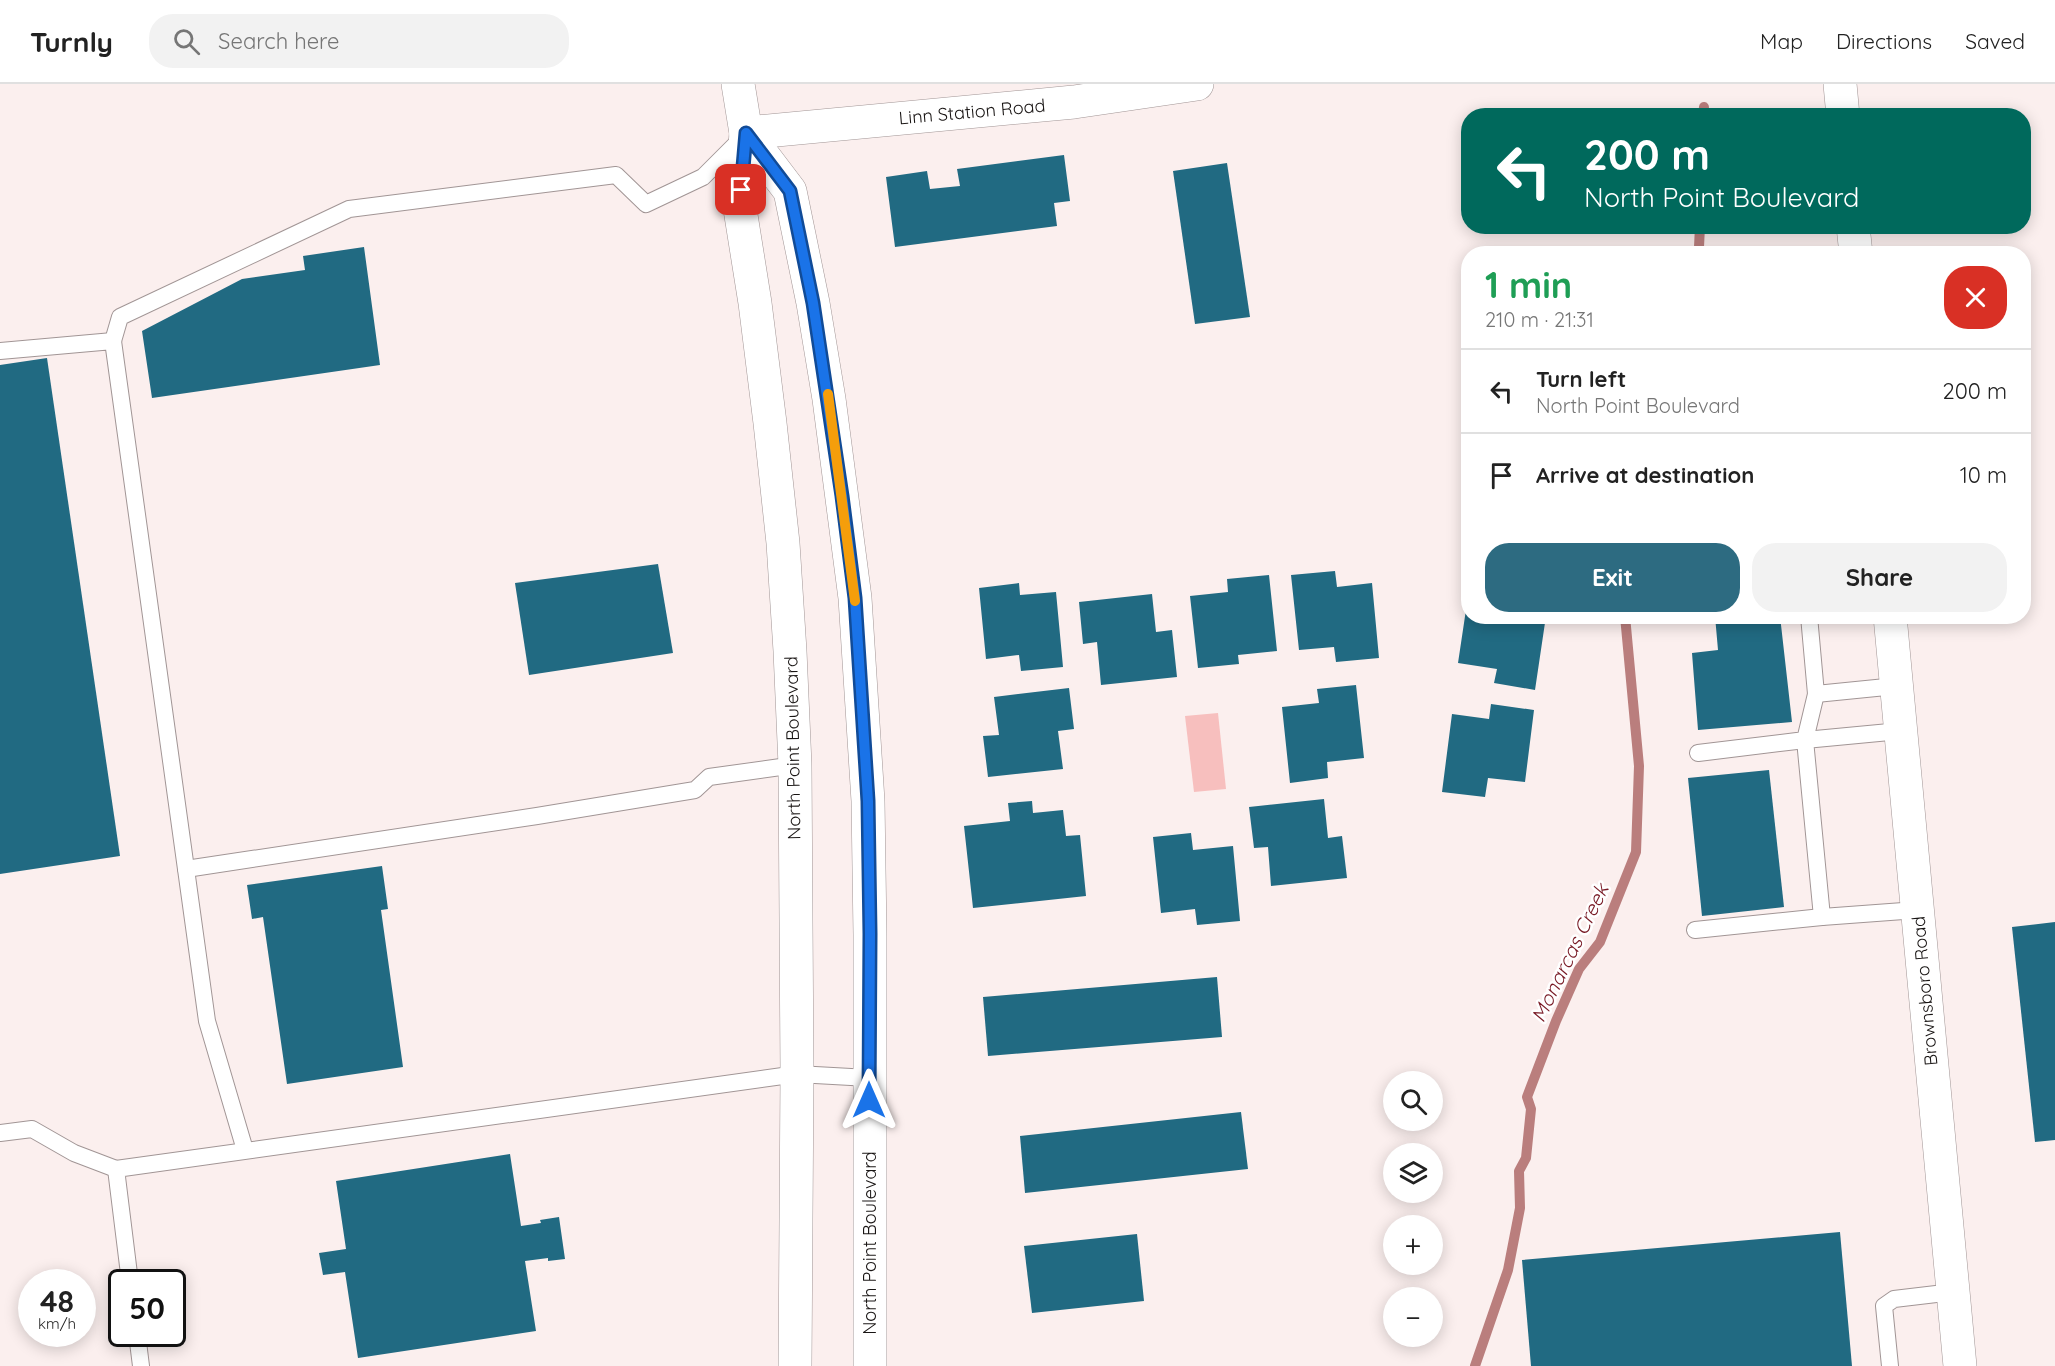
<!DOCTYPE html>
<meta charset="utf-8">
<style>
:root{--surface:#fff;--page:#f2f2f2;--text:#222;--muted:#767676;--line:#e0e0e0;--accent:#2d6b81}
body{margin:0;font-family:Quicksand,sans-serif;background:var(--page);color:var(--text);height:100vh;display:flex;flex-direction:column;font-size:22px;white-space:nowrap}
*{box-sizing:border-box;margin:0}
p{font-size:20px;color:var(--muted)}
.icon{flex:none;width:33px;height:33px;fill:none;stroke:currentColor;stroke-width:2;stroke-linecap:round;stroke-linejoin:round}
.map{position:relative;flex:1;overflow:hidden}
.drawer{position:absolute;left:1461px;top:162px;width:570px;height:378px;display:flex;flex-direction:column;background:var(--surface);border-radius:24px;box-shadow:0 3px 15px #0003}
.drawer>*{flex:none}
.hud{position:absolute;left:1461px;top:24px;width:570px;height:126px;border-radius:24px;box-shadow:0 3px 15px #0003;background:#00695c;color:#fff;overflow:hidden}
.buttons{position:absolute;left:1383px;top:987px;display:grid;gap:12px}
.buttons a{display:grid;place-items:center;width:60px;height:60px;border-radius:50%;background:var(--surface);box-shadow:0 3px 15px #0003;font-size:30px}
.speed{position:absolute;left:18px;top:1185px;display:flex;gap:12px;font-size:30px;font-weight:700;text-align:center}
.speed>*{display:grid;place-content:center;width:78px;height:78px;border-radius:50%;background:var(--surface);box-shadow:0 3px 15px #0003;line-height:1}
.speed small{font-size:15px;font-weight:400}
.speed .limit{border:3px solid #111;border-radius:9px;background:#fff;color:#111}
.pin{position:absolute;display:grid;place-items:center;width:51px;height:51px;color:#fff;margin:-26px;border-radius:12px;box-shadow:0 3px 9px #0006}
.me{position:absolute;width:66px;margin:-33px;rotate:0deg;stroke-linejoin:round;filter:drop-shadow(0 0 4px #0008)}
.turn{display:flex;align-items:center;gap:21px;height:126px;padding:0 24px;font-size:27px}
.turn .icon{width:78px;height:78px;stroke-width:2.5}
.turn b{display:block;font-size:42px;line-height:51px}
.round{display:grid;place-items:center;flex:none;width:63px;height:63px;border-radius:24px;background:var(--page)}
.head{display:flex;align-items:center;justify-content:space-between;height:102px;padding:0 24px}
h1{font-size:36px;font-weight:800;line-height:45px;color:#1e9e55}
.primary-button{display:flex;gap:12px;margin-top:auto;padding:12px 24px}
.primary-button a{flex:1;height:69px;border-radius:24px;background:var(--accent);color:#fff;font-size:24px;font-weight:800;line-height:69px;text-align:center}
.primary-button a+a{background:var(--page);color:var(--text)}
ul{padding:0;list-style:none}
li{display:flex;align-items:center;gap:18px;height:84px;padding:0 24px;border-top:2px solid var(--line)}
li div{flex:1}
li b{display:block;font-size:22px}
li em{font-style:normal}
header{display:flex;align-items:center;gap:36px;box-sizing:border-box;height:84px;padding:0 30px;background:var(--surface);border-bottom:2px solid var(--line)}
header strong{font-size:28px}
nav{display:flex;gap:33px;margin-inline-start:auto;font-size:21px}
.search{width:420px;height:54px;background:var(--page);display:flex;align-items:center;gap:15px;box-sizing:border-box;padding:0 21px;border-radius:24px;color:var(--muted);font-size:22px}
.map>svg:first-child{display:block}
</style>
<header>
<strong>Turnly</strong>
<div class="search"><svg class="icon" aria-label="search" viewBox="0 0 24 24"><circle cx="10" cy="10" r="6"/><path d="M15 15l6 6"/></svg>Search here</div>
<nav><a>Map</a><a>Directions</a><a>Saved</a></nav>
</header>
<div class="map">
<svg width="2055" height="1282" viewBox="0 0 2055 1282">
<rect width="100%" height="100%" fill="#fbefee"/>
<polygon fill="#f7bfbe" points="1218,629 1226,705 1194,708 1185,632"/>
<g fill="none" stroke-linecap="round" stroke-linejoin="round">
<g stroke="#ba7e7d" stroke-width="10">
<polyline points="1703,32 1704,23"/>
<polyline points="1697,170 1699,163 1700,142"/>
<polyline points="1475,1282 1508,1186 1520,1124 1519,1087 1526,1074 1531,1025 1527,1013 1556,937 1579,885 1600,858 1636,768 1639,682 1625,532"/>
</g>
</g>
<g fill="#216a82">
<polygon points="1064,71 1070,117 1054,119 1057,142 895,163 886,93 927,87 930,105 960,102 957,85"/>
<polygon points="1227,79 1250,233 1195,240 1173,87"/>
<polygon points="364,163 380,281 152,314 142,247 242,195 305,186 303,172"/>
<polygon points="47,274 120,772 0,790 0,281"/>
<polygon points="658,480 673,569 529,591 515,499"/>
<polygon points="1335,487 1337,503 1372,499 1379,574 1336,578 1334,563 1299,566 1291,491"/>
<polygon points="1269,491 1277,567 1238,571 1239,580 1198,584 1190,512 1228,508 1227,495"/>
<polygon points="1019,499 1020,511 1056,508 1063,583 1021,587 1019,571 986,575 979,504"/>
<polygon points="1152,510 1156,548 1172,546 1177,593 1101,601 1097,558 1083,560 1079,518"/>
<polygon points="1467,519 1468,532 1546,532 1535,606 1494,599 1497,585 1458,579"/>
<polygon points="1715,532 1780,532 1792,638 1698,646 1692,569 1718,566"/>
<polygon points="1356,601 1364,674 1327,678 1328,694 1290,699 1282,623 1319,619 1317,605"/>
<polygon points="1069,604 1074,645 1058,647 1063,685 988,693 983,652 999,651 994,613"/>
<polygon points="1491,620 1534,626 1525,698 1488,694 1485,713 1442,708 1452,630 1489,635"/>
<polygon points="1769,686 1784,823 1702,832 1688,694"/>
<polygon points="1324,715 1328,754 1342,752 1347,794 1271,802 1268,763 1254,764 1249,723"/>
<polygon points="1032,717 1033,729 1063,726 1066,752 1080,751 1086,812 973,824 964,742 1010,737 1008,719"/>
<polygon points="1191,749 1193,766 1233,762 1240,837 1197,841 1195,825 1161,829 1153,753"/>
<polygon points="382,782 388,825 381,826 403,983 287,1000 263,833 252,835 247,801"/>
<polygon points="2055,838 2055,1056 2035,1058 2012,843"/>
<polygon points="1217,893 1222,953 988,972 983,913"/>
<polygon points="1241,1028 1248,1085 1025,1109 1020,1052"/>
<polygon points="510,1070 521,1142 541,1139 540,1136 559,1133 565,1175 548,1177 548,1174 525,1177 536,1247 358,1274 345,1188 323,1191 319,1169 346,1165 336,1097"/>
<polygon points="1840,1148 1852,1282 1531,1282 1522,1176"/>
<polygon points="1137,1150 1144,1217 1032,1229 1024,1162"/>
</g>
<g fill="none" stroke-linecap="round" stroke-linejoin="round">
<defs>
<g id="service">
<polyline points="113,257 120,233 349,125 616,91 646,120 703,93 744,52"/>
<polyline points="0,267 113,257 207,937 245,1066"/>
<polyline points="1809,532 1816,610 1896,602"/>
<polyline points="1900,647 1805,656 1822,833 1917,826"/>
<polyline points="1698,669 1805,656 1816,610"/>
<polyline points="186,785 537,732 695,706 709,693 795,681"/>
<polyline points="1695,846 1822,833"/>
<polyline points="0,1049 32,1045 74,1069 116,1085"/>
<polyline points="130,1198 116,1085 797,990 869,994"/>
<polyline points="137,1250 141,1282"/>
<polyline points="1890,1282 1884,1222 1894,1215 1953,1208"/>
</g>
<g id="minor">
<polyline points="1840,0 1843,32"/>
<polyline points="746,49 1074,18 1197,0"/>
<polyline points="1853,142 1856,170"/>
<polyline points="1890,532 1960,1282"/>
</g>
<g id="secondary">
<polyline points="738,0 746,49 740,125 755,219 770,339 783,459 790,567 795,681 797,990 795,1282"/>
<polyline points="746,49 790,107 813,219 829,315 855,514 868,717 870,851 870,1282"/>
</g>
</defs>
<use href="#service" stroke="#a19595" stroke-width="18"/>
<use href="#minor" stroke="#a19595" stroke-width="34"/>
<use href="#secondary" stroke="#a19595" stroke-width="34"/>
<use href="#service" stroke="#fff" stroke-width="16"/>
<use href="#minor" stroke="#fff" stroke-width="33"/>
<use href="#secondary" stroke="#fff" stroke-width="33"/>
</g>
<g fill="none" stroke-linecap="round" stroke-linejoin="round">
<defs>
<polyline id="route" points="741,106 746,49 790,107 813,219 842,412 855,514 868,717 870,850 869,1016"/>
</defs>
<use href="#route" stroke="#114b97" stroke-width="15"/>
<use href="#route" stroke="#1a73e8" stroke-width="10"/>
<polyline stroke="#f59e0b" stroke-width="10" points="828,310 855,517"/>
</g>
<g text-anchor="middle" stroke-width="5" stroke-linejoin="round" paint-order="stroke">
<g font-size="18" fill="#181413" stroke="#fff">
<text transform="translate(972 28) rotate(-5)" y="6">Linn Station Road</text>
<text transform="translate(793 664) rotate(-91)" y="6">North Point Boulevard</text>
<text transform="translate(1925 907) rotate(-95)" y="6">Brownsboro Road</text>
<text transform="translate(870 1159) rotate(-90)" y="6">North Point Boulevard</text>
</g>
<g font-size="20" font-style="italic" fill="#781924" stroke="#fff">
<text transform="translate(1570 869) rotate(-64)" y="7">Monarcas Creek</text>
</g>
</g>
</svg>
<div class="buttons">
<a><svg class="icon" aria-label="search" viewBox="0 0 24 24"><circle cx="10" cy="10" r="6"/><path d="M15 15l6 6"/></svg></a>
<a><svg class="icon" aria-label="layers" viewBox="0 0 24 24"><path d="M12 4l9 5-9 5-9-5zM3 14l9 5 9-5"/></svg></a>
<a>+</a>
<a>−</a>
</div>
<div class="speed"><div>48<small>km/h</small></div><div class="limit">50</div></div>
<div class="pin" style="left:741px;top:106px;background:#d93025"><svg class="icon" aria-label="arrive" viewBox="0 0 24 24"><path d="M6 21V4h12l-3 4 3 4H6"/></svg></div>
<svg class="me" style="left:869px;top:1016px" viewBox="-20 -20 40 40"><path d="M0-17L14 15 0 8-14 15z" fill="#1a73e8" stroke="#fff" stroke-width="4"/></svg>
<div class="hud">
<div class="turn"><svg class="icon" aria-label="left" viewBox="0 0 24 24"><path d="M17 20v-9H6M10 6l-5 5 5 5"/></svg><div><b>200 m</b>North Point Boulevard</div></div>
</div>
<section class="drawer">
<div class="head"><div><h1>1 min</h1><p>210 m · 21:31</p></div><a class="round" style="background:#d93025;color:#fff"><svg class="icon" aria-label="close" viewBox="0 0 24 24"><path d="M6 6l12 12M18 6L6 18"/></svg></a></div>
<ul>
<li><svg class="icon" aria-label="left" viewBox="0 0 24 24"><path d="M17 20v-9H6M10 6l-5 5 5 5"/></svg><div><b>Turn left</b><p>North Point Boulevard</p></div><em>200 m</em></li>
<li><svg class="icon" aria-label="arrive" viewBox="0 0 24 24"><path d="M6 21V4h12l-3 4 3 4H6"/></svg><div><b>Arrive at destination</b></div><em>10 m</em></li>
</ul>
<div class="primary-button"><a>Exit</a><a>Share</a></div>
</section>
</div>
